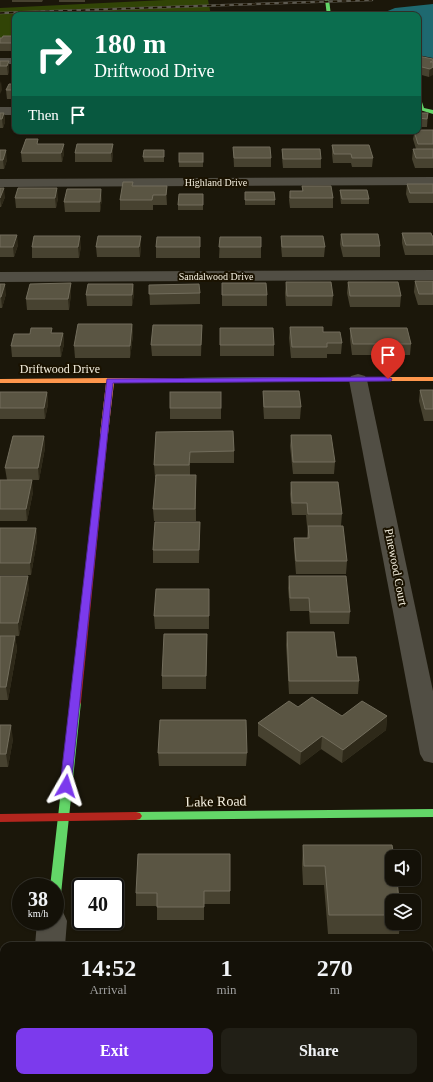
<!DOCTYPE html>
<style>
:root{--surface:#141108;--page:#211f16;--text:#f1f3f6;--muted:#9d9d9c;--line:#333129;--accent:#7c3aed}
body{margin:0;font-family:Georgia,serif;background:var(--page);color:var(--text);height:100vh;display:flex;flex-direction:column;font-size:15px;white-space:nowrap}
*{box-sizing:border-box;margin:0}
p{font-size:13px;color:var(--muted)}
.icon{flex:none;width:22px;height:22px;fill:none;stroke:currentColor;stroke-width:2;stroke-linecap:round;stroke-linejoin:round}
.map{position:relative;flex:1;overflow:hidden}
.drawer{position:absolute;left:0px;top:942px;width:433px;height:140px;display:flex;flex-direction:column;background:var(--surface);border-radius:12px 12px 0 0;box-shadow:0 1px 3px #0004,0 0 0 1px var(--line)}
.drawer>*{flex:none}
.guide{position:absolute;left:12px;top:12px;width:409px;height:122px;border-radius:8px;box-shadow:0 1px 3px #0004,0 0 0 1px var(--line);background:#0b6e4f;color:#fff;overflow:hidden}
.controls{position:absolute;left:385px;top:850px;display:grid;gap:8px}
.controls a{display:grid;place-items:center;width:36px;height:36px;border-radius:8px;background:var(--surface);box-shadow:0 1px 3px #0004,0 0 0 1px var(--line);font-size:20px}
.speed{position:absolute;left:12px;top:878px;display:flex;gap:8px;font-size:20px;font-weight:700;text-align:center}
.speed>*{display:grid;place-content:center;width:52px;height:52px;border-radius:50%;background:var(--surface);box-shadow:0 1px 3px #0004,0 0 0 1px var(--line);line-height:1}
.speed small{font-size:10px;font-weight:400}
.speed .limit{border:2px solid #111;border-radius:6px;background:#fff;color:#111}
.pin{position:absolute;display:grid;place-items:center;width:34px;height:34px;color:#fff;margin:-41px -17px;border-radius:50% 50% 50% 0;rotate:-45deg;box-shadow:0 0 4px #0007}
.pin .icon{rotate:45deg}
.me{position:absolute;width:44px;margin:-22px;rotate:6deg;stroke-linejoin:round;filter:drop-shadow(0 0 3px #0008)}
.turn{display:flex;align-items:center;gap:14px;height:84px;padding:0 16px;font-size:18px}
.turn .icon{width:52px;height:52px;stroke-width:2.5}
.turn b{display:block;font-size:28px;line-height:34px}
.then{display:flex;align-items:center;height:38px;padding:0 16px;background:#0003;gap:8px;font-size:15px}
.eta{display:flex;justify-content:space-evenly;align-items:center;height:68px;text-align:center}
.eta b{font-size:24px;font-weight:800;line-height:28px}
.primary-button{display:flex;gap:8px;margin-top:auto;padding:8px 16px}
.primary-button a{flex:1;height:46px;border-radius:8px;background:var(--accent);color:#fff;font-size:16px;font-weight:800;line-height:46px;text-align:center}
.primary-button a+a{background:var(--page);color:var(--text)}
.map>svg:first-child{display:block}
</style>
<div class="map">
<svg width="433" height="1082" viewBox="0 0 433 1082">
<rect width="100%" height="100%" fill="#1b170a"/>
<polygon fill="#314406" points="165,0 208,0 211,15 15,15 15,38 0,39 0,8"/>
<polygon fill="#1e6970" points="433,4 433,58 418,55 418,15 378,15 395,8"/>
<g fill="none" stroke-linecap="round" stroke-linejoin="round">
<g fill="#514e44" fill-rule="evenodd">
<rect x="0" y="58" width="15" height="6"/>
<rect x="0" y="107" width="15" height="8"/>
<polygon points="433,177 433,185 0,187 0,179"/>
<polygon points="433,270 433,280 0,282 0,272"/>
<polygon points="358,374 365,376 367,380 433,691 433,763 424,761 420,754 349,380 351,376"/>
<polygon points="55,910 63,912 67,921 65,946 35,946 37,921 55,921"/>
<rect x="20" y="1078" width="34" height="4"/>
</g>
<g fill="#63d668" fill-rule="evenodd">
<polygon points="325,0 329,0 331,15 327,15"/>
<polygon points="418,97 421,99 424,108 433,110 433,114 420,110 418,105"/>
<polygon points="373,377 377,379 376,381 180,382 176,380 180,378"/>
<polygon points="76,698 80,699 81,702 61,894 59,897 55,899 55,887 50,887 71,702 72,699"/>
<polygon points="433,809 433,817 136,820 132,819 130,816 132,813 136,812"/>
</g>
<g fill="#ff974d" fill-rule="evenodd">
<polygon points="370,377 433,377 433,381 373,381 369,379"/>
<polygon points="108,378 180,378 184,380 180,382 114,383 108,434 104,436 100,434 106,383 0,383 0,379"/>
</g>
<g fill="#b3261e" fill-rule="evenodd">
<polygon points="101,432 104,432 108,434 81,702 80,705 72,705 71,702"/>
<polygon points="136,812 140,813 142,816 140,819 136,820 0,822 0,814"/>
</g>
<defs>
<polyline id="rail" points="0,13 372,0"/>
</defs>
<use href="#rail" stroke="#5d5a50" stroke-width="2.5"/>
<use href="#rail" stroke="#1a1200" stroke-width="1.5" stroke-dasharray="4.5" stroke-linecap="butt"/>
</g>
<g fill="#474230">
<polygon points="12,0 43,0 42,2 12,2"/>
<rect x="59" y="0" width="26" height="2"/>
<polygon points="15,36 15,51 0,51 0,38"/>
<polygon points="418,56 433,59 429,77 418,74"/>
<polygon points="0,61 9,61 9,70 8,75 0,75"/>
<polygon points="15,84 15,99 7,99 6,90"/>
<polygon points="0,113 4,113 5,122 3,128 0,128"/>
<polygon points="418,113 428,113 427,127 419,127 419,130 433,130 433,168 415,168 412,159 413,149 416,149 413,139 414,134 372,134 371,131 418,131"/>
<rect x="16" y="131" width="30" height="2"/>
<rect x="176" y="131" width="22" height="1"/>
<polygon points="329,131 358,131 358,133 330,133"/>
<polygon points="39,144 64,144 64,153 62,162 22,162 21,153"/>
<polygon points="113,144 113,153 112,162 75,162 75,153"/>
<polygon points="332,145 373,158 372,167 352,167 351,163 333,163 332,154"/>
<polygon points="233,147 271,158 271,167 234,167"/>
<polygon points="282,149 321,159 321,168 283,168 282,158"/>
<polygon points="0,150 7,160 4,169 0,169"/>
<polygon points="164,150 164,162 144,162 143,157"/>
<polygon points="203,153 203,167 179,167 179,162"/>
<polygon points="133,182 133,186 167,186 167,205 153,205 153,210 120,210 120,200"/>
<polygon points="407,184 433,184 433,203 409,203 406,194"/>
<polygon points="302,186 333,198 333,208 290,208 289,200 290,191 302,191"/>
<polygon points="0,188 5,197 1,207 0,207"/>
<polygon points="340,190 369,199 369,204 341,204 340,195"/>
<polygon points="245,192 275,200 275,205 245,205"/>
<polygon points="203,194 203,210 178,210 178,205"/>
<polygon points="15,198 58,198 56,208 16,208"/>
<polygon points="102,198 100,212 65,212 64,202"/>
<polygon points="402,233 433,236 433,255 405,255 402,243"/>
<polygon points="341,234 380,246 380,257 343,257 340,244"/>
<polygon points="0,235 18,245 14,257 0,257"/>
<polygon points="141,236 141,246 140,257 97,257 96,247"/>
<polygon points="281,236 325,247 324,257 282,257 281,246"/>
<polygon points="200,237 200,258 156,258 156,247"/>
<polygon points="220,237 261,247 261,258 219,258"/>
<polygon points="81,246 79,258 32,258 32,247"/>
<polygon points="415,281 433,281 433,305 418,305 414,292"/>
<polygon points="286,282 333,296 332,306 286,306 285,293"/>
<polygon points="348,282 401,296 400,307 350,307 347,293"/>
<polygon points="71,283 71,294 69,310 27,310 26,299"/>
<polygon points="222,283 267,295 267,306 222,306"/>
<polygon points="0,284 6,294 2,308 0,308"/>
<polygon points="133,284 134,294 132,306 87,306 86,295"/>
<polygon points="149,285 200,293 200,304 150,305"/>
<polygon points="132,324 133,335 130,358 75,358 74,346"/>
<polygon points="202,325 201,356 152,356 151,345"/>
<polygon points="290,327 323,332 342,343 341,354 327,354 327,358 291,358 289,338"/>
<polygon points="220,328 274,345 274,356 220,356"/>
<polygon points="350,328 411,344 410,355 352,355 350,339"/>
<polygon points="52,333 63,333 64,344 61,357 12,357 11,346"/>
<polygon points="420,390 433,390 433,421 424,421 419,401"/>
<polygon points="263,391 301,407 300,419 264,419 263,403"/>
<polygon points="0,392 47,392 48,404 45,419 0,419"/>
<polygon points="221,392 221,419 170,419 170,408"/>
<polygon points="156,432 234,451 234,463 190,463 190,475 196,487 196,521 154,521 153,509 156,477 155,477 154,465"/>
<polygon points="291,435 335,462 334,474 293,474 290,446"/>
<polygon points="44,436 45,448 39,480 7,480 5,468"/>
<polygon points="0,480 33,492 27,521 0,521"/>
<polygon points="291,482 342,514 341,526 307,526 306,515 292,515 290,494"/>
<polygon points="200,522 199,563 153,563 153,550"/>
<polygon points="308,526 347,561 346,574 296,574 294,550 294,538 307,538"/>
<polygon points="0,528 36,528 37,540 31,575 0,575"/>
<polygon points="0,576 29,588 19,636 15,636 17,649 8,700 0,700"/>
<polygon points="289,576 350,612 349,624 310,624 309,611 290,611 288,588"/>
<polygon points="209,589 209,629 155,629 154,616"/>
<polygon points="287,632 337,657 359,681 358,694 289,694 286,645"/>
<polygon points="207,634 206,689 162,689 162,676"/>
<polygon points="298,707 342,716 387,716 386,730 342,763 321,749 300,765 258,736 258,723"/>
<polygon points="0,725 13,739 8,767 0,767"/>
<polygon points="158,753 247,753 246,766 159,766"/>
<polygon points="303,845 392,901 392,923 400,923 399,934 328,934 324,885 303,885 302,864"/>
<polygon points="230,854 230,904 204,904 204,920 157,920 157,906 136,906 136,893"/>
<rect x="334" y="1078" width="86" height="4"/>
</g>
<g fill="#2e2919">
<polygon points="9,61 9,70 8,75 7,66"/>
<polygon points="433,61 433,75 429,77 430,62"/>
<polygon points="1,81 2,90 0,94 0,84"/>
<polygon points="4,113 5,122 3,128 2,119"/>
<polygon points="64,144 64,153 62,162 61,153"/>
<polygon points="113,144 113,153 112,162 111,153"/>
<polygon points="6,150 7,160 4,169 3,160"/>
<polygon points="167,186 167,205 166,195"/>
<polygon points="4,188 5,197 1,207 0,198"/>
<polygon points="57,188 58,198 56,208 55,198"/>
<polygon points="101,189 102,198 100,212 100,202"/>
<polygon points="17,235 18,245 14,257 13,247"/>
<polygon points="80,236 81,246 79,258 78,247"/>
<polygon points="141,236 141,246 140,257 139,247"/>
<polygon points="71,283 71,294 69,310 68,299"/>
<polygon points="5,284 6,294 2,308 1,297"/>
<polygon points="133,284 134,294 132,306 132,295"/>
<polygon points="132,324 133,335 130,358 130,346"/>
<polygon points="63,333 64,344 61,357 60,346"/>
<polygon points="47,392 48,404 45,419 44,408"/>
<polygon points="44,436 45,448 39,480 38,468"/>
<polygon points="32,480 33,492 27,521 26,509"/>
<polygon points="36,528 37,540 31,575 30,563"/>
<polygon points="28,576 29,588 19,636 18,623"/>
<polygon points="15,636 17,649 8,700 6,687"/>
<polygon points="387,716 386,730 342,763 343,750"/>
<polygon points="11,725 13,739 8,767 6,754"/>
<polygon points="322,736 321,749 300,765 301,752"/>
</g>
<g fill="#5a5543" stroke="#726d5c">
<rect x="233" y="14" width="28" height="1"/>
<polygon points="3,36 15,36 15,43 0,43 0,38 2,38"/>
<polygon points="418,56 433,59 433,61 430,62 433,62 433,67 430,69 418,66"/>
<polygon points="0,61 9,61 7,66 0,66"/>
<polygon points="9,84 15,84 15,90 6,90"/>
<polygon points="0,113 4,113 2,119 0,119"/>
<polygon points="418,113 428,113 427,119 418,118"/>
<polygon points="418,130 433,130 433,144 418,144 414,131 418,131"/>
<polygon points="26,139 38,139 37,144 64,144 61,153 21,153"/>
<polygon points="77,144 113,144 111,153 75,153"/>
<polygon points="332,145 369,145 373,158 352,158 351,154 334,154"/>
<polygon points="233,147 270,147 271,158 234,158"/>
<polygon points="282,149 320,149 321,159 283,159"/>
<polygon points="413,149 433,149 433,158 416,158"/>
<polygon points="0,150 6,150 3,160 0,160"/>
<polygon points="144,150 164,150 164,157 143,157"/>
<rect x="179" y="153" width="24" height="9"/>
<polygon points="123,182 133,182 132,186 167,186 166,195 153,195 152,200 120,200"/>
<polygon points="407,184 433,184 433,193 410,193"/>
<polygon points="302,186 331,186 333,198 290,198 290,191 303,191"/>
<polygon points="0,188 4,188 0,198"/>
<polygon points="18,188 57,188 55,198 15,198"/>
<polygon points="67,189 101,189 100,202 64,202"/>
<polygon points="340,190 367,190 369,199 342,199"/>
<polygon points="245,192 274,192 275,200 245,200"/>
<polygon points="179,194 203,194 203,205 178,205"/>
<polygon points="402,233 431,233 432,236 433,236 433,245 406,245"/>
<polygon points="341,234 378,234 380,246 343,246"/>
<polygon points="0,235 17,235 13,247 0,247"/>
<polygon points="34,236 80,236 78,247 32,247"/>
<polygon points="98,236 141,236 139,247 96,247"/>
<polygon points="281,236 323,236 325,247 282,247"/>
<polygon points="157,237 200,237 200,247 156,247"/>
<polygon points="220,237 261,237 261,247 219,247"/>
<polygon points="415,281 433,281 433,294 419,294"/>
<polygon points="286,282 331,282 333,296 287,296"/>
<polygon points="348,282 398,282 401,296 350,296"/>
<polygon points="71,283 68,299 26,299 30,284"/>
<polygon points="222,283 266,283 267,295 222,295"/>
<polygon points="0,284 5,284 1,297 0,297"/>
<polygon points="88,284 133,284 132,295 86,295"/>
<polygon points="199,284 200,293 149,294 149,285"/>
<polygon points="78,324 132,324 130,346 74,346"/>
<polygon points="153,325 202,325 201,345 151,345"/>
<polygon points="290,327 323,327 323,332 340,332 342,343 327,343 327,347 292,347"/>
<polygon points="31,328 52,328 51,333 63,333 60,346 11,346 14,334 30,334"/>
<polygon points="220,328 273,328 274,345 220,345"/>
<polygon points="350,328 407,328 411,344 353,344"/>
<polygon points="420,390 433,390 433,409 425,409"/>
<polygon points="263,391 299,391 301,407 264,407"/>
<polygon points="0,392 47,392 44,408 0,408"/>
<rect x="170" y="392" width="51" height="16"/>
<polygon points="233,431 234,451 190,452 189,465 154,465 156,432"/>
<polygon points="291,435 331,435 335,462 293,462"/>
<polygon points="13,436 44,436 38,468 5,468"/>
<polygon points="156,475 196,475 195,509 153,509"/>
<polygon points="0,480 32,480 26,509 0,509"/>
<polygon points="291,482 338,482 342,514 308,514 307,503 292,503"/>
<polygon points="155,522 200,522 199,550 153,550"/>
<polygon points="308,526 343,526 347,561 296,561 294,538 309,538"/>
<polygon points="0,528 36,528 30,563 0,563"/>
<polygon points="0,576 28,576 18,623 0,623"/>
<polygon points="289,576 346,576 350,612 310,612 309,598 290,598"/>
<polygon points="156,589 209,589 209,616 154,616"/>
<polygon points="287,632 334,632 337,657 356,657 359,681 289,681"/>
<polygon points="164,634 207,634 206,676 162,676"/>
<polygon points="0,636 15,636 6,687 0,687"/>
<polygon points="312,697 342,716 362,701 387,716 343,750 322,736 301,752 258,723 289,701 298,707"/>
<polygon points="160,720 246,720 247,753 158,753"/>
<polygon points="0,725 11,725 6,754 0,754"/>
<polygon points="303,845 392,845 394,857 392,857 392,879 397,879 399,901 392,901 392,915 329,915 325,866 304,866"/>
<polygon points="138,854 230,854 230,891 204,891 204,907 157,907 157,893 136,893"/>
<polygon points="133,942 180,942 180,946 132,946"/>
<polygon points="131,1078 184,1078 184,1079 210,1079 210,1082 131,1082"/>
<rect x="337" y="1078" width="83" height="4"/>
</g>
<polygon fill="#7c3aed" stroke="#51269a" points="388,377 392,379 391,381 113,383 71,786 70,789 66,790 62,789 60,786 107,379"/>
<g text-anchor="middle" stroke-width="4" stroke-linejoin="round" paint-order="stroke">
<g font-size="10" fill="#f6f1e1" stroke="#1a1200">
<text x="216" y="186">Highland Drive</text>
<text x="216" y="280">Sandalwood Drive</text>
</g>
<g font-size="12" fill="#f6f1e1" stroke="#1a1200">
<text x="60" y="373">Driftwood Drive</text>
<text transform="translate(396 567) rotate(79)" y="4">Pinewood Court</text>
</g>
<g font-size="14" fill="#f6f1e1" stroke="#1a1200">
<text transform="translate(216 801) rotate(-1)" y="5">Lake Road</text>
</g>
</g>
</svg>
<div class="controls">
<a><svg class="icon" aria-label="sound" viewBox="0 0 24 24"><path d="M4 9h4l5-4v14l-5-4H4zM17 9q2 3 0 6"/></svg></a>
<a><svg class="icon" aria-label="layers" viewBox="0 0 24 24"><path d="M12 4l9 5-9 5-9-5zM3 14l9 5 9-5"/></svg></a>
</div>
<div class="speed"><div>38<small>km/h</small></div><div class="limit">40</div></div>
<div class="pin" style="left:388px;top:379px;background:#d93025"><svg class="icon" aria-label="arrive" viewBox="0 0 24 24"><path d="M6 21V4h12l-3 4 3 4H6"/></svg></div>
<svg class="me" style="left:66px;top:786px" viewBox="-20 -20 40 40"><path d="M0-17L14 15 0 8-14 15z" fill="#7c3aed" stroke="#fff" stroke-width="4"/></svg>
<div class="guide">
<div class="turn"><svg class="icon" aria-label="right" viewBox="0 0 24 24"><path d="M7 20v-9h11M14 6l5 5-5 5"/></svg><div><b>180 m</b>Driftwood Drive</div></div>
<div class="then">Then<svg class="icon" aria-label="arrive" viewBox="0 0 24 24"><path d="M6 21V4h12l-3 4 3 4H6"/></svg></div>
</div>
<section class="drawer">
<div class="eta">
<div><b>14:52</b><p>Arrival</p></div>
<div><b>1</b><p>min</p></div>
<div><b>270</b><p>m</p></div>
</div>
<div class="primary-button"><a>Exit</a><a>Share</a></div>
</section>
</div>
